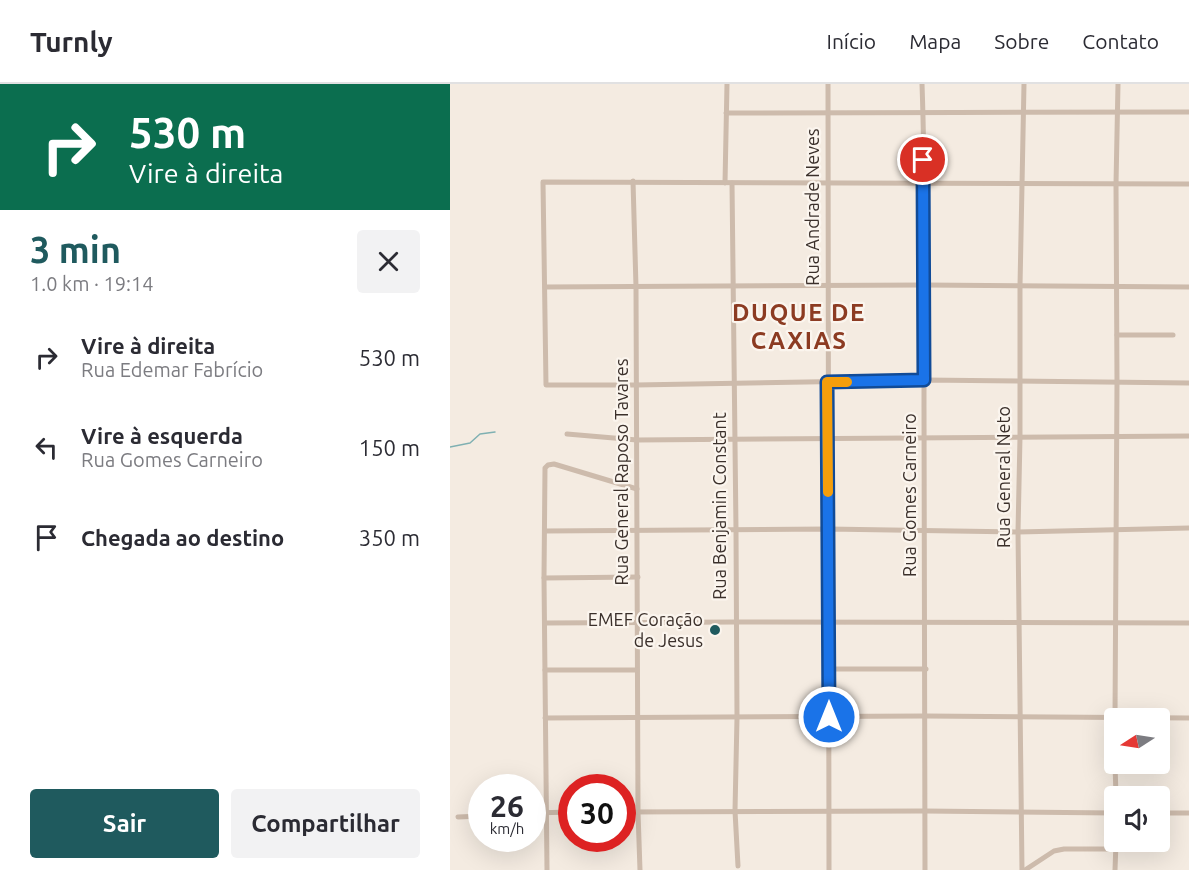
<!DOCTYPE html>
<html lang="pt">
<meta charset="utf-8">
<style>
:root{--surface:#fff;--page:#f2f2f3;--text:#2b2b33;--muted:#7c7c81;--line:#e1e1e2;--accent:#1f5a5e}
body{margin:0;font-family:Ubuntu,sans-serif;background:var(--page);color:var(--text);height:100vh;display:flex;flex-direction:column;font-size:22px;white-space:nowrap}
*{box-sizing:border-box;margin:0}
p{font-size:20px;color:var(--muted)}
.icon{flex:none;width:33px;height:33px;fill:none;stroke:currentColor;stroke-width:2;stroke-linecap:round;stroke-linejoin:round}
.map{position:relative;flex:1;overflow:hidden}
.sheet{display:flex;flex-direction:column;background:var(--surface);width:450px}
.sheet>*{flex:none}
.banner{background:#0b6e4f;color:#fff;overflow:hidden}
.needle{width:39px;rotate:258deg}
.tools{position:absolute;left:654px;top:624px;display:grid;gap:12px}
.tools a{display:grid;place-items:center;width:66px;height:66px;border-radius:6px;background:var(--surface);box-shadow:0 6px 24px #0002;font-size:30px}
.speed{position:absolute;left:18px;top:690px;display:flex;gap:12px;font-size:30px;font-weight:700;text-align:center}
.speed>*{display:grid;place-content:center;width:78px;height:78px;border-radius:50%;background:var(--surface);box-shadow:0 6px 24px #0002;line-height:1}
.speed small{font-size:15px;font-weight:400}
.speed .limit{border:9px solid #d22;background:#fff;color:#111}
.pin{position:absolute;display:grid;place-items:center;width:51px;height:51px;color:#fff;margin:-26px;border:3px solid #fff;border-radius:50%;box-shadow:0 2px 6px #0007}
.me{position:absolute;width:66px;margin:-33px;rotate:0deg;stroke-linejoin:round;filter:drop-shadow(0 0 4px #0008)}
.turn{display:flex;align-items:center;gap:21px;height:126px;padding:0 30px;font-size:27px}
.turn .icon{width:78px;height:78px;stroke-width:2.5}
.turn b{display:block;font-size:42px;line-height:51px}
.round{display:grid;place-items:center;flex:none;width:63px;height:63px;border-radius:6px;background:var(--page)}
.head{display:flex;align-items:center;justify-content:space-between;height:102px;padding:0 30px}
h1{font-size:36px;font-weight:600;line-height:45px;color:var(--accent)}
.cta{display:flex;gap:12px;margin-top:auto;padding:12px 30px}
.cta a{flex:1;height:69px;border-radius:6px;background:var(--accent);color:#fff;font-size:24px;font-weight:600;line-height:69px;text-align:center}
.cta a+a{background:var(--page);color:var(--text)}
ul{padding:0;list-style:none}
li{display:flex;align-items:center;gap:18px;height:90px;padding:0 30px}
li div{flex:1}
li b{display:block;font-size:22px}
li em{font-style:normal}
header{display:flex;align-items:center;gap:36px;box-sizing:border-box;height:84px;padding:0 30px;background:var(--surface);border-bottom:2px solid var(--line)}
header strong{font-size:28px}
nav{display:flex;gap:33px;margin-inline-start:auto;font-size:21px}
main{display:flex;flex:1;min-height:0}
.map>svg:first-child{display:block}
</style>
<header>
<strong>Turnly</strong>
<nav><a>Início</a><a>Mapa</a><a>Sobre</a><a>Contato</a></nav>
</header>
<main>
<section class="sheet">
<div class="banner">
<div class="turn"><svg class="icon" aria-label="right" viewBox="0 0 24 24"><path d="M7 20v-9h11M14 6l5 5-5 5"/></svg><div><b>530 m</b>Vire à direita</div></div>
</div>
<div class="head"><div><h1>3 min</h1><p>1.0 km · 19:14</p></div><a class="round"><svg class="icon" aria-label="close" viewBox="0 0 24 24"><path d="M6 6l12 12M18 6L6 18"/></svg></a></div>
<ul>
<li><svg class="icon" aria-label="right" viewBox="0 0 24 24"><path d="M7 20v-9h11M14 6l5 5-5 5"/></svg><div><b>Vire à direita</b><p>Rua Edemar Fabrício</p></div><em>530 m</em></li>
<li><svg class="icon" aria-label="left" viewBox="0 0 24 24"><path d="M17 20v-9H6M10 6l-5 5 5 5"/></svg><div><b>Vire à esquerda</b><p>Rua Gomes Carneiro</p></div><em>150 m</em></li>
<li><svg class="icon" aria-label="arrive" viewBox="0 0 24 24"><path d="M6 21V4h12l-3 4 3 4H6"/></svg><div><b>Chegada ao destino</b></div><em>350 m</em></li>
</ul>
<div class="cta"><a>Sair</a><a>Compartilhar</a></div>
</section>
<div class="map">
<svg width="739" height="786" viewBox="0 0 739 786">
<rect width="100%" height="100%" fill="#f4ebe1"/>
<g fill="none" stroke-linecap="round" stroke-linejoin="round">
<polyline stroke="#7fb0b2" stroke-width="1.5" points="0,363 20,359 30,350 45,348"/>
<g stroke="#cdbbac" stroke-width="5">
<polyline points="378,0 379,786"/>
<path d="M472,0C476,107 474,215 474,323C474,477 476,631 475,786"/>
<path d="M276,29C430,30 585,27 739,28"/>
<polyline points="183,97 186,203 188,728 190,786"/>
<polyline points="275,99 277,0"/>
<polyline points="282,99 286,446 287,634 285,727 288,782"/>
<polyline points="739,100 93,98 96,301 186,301 474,296 739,299"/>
<polyline points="95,203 475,201 739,203"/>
<polyline points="667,251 723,251"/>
<polyline points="117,350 187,356 739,352"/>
<polyline points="95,447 378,445 568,448 739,444"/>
<polyline points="94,494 188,493"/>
<polyline points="96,539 286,538 739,539"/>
<polyline points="379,585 476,585"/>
<polyline points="95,586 187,586"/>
<polyline points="95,634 476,632 739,634"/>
<polyline points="665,634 667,298 666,100 668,0"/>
<polyline points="665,680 666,712"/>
<polyline points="172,728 475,727 664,729"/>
<polyline points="82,729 122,728"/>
<polyline points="710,729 739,729"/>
<polyline points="8,733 32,732"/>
<polyline points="97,786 94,494 95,384 98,381 104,380 187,405"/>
<polyline points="572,786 568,448 570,353 570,202 574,0"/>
<polyline points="575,786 604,767 614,765 666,765"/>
<polyline points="665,786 666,758"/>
</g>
</g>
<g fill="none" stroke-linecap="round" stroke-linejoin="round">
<defs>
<polyline id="route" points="379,633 377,298 474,296 473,76"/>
</defs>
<use href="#route" stroke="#114b97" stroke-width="15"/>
<use href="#route" stroke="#1a73e8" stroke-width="10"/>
<polyline stroke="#f59e0b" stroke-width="10" points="378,408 377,298 397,298"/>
</g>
<circle fill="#1f5a5e" stroke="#fbf5ee" stroke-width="2" cx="265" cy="546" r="6"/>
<g text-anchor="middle" stroke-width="4.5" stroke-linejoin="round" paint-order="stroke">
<g font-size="18" fill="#3b302b" stroke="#fbf5ee">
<text transform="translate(363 123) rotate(-90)" y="6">Rua Andrade Neves</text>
<text transform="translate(172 388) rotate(-90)" y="6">Rua General Raposo Tavares</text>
<text transform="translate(554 393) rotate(-90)" y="6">Rua General Neto</text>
<text transform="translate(460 411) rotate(-90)" y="6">Rua Gomes Carneiro</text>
<text transform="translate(270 422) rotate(-90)" y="6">Rua Benjamin Constant</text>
</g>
<g font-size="18" fill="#3b302b" stroke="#fbf5ee" text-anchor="end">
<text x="253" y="542">EMEF Coração<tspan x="253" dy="21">de Jesus</tspan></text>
</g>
<g font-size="24" font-weight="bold" letter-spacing="1.5" fill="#8c3b22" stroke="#fbf5ee">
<text x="349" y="237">DUQUE DE<tspan x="349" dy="28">CAXIAS</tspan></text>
</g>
</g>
</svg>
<div class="tools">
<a><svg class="needle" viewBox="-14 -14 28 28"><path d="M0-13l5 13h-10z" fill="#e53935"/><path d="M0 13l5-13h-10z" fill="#7c7c81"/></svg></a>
<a><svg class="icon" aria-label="sound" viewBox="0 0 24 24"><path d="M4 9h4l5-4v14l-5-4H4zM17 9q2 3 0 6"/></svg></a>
</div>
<div class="speed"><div>26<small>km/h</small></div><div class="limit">30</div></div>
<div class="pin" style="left:473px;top:76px;background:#d93025"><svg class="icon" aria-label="arrive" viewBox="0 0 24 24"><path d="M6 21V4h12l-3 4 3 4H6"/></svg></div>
<svg class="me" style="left:379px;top:633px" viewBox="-20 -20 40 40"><circle r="17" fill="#1a73e8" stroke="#fff" stroke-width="3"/><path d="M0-11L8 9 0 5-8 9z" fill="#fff"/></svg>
</div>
</main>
